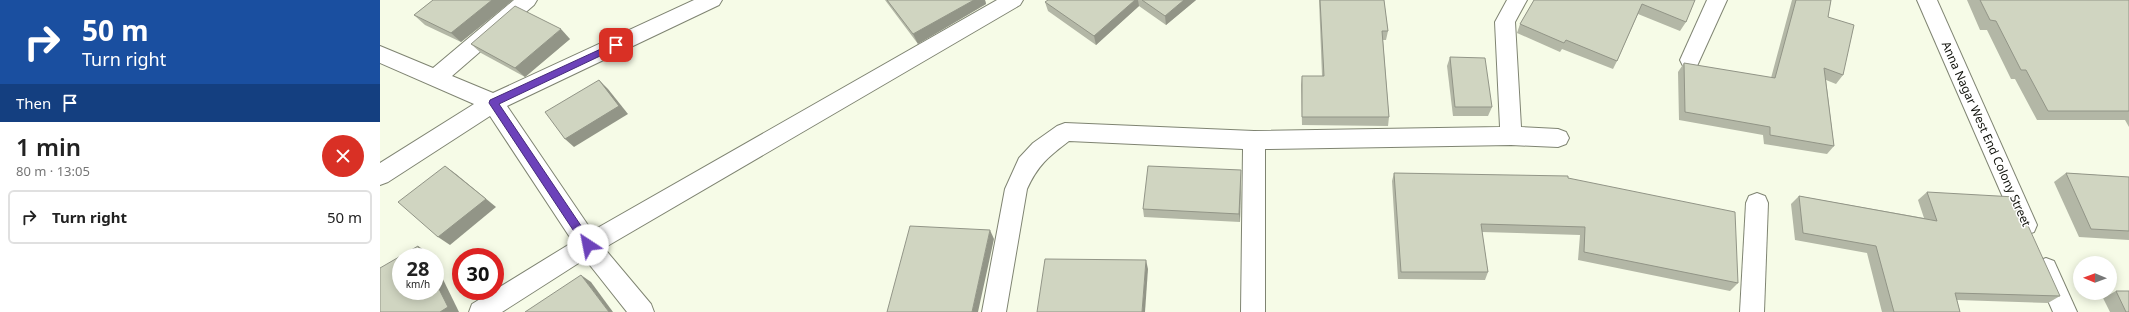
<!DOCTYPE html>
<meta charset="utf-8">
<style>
:root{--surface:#fff;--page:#f6f6f6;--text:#222;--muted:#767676;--line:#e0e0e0}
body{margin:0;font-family:"Noto Sans",sans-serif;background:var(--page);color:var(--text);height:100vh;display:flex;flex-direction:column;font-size:15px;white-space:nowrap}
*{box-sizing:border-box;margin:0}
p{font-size:13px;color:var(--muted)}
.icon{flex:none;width:22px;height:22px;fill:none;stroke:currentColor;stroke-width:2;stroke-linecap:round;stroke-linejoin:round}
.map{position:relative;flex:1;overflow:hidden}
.side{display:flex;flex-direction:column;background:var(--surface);width:380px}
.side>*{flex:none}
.top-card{background:#1a4fa0;color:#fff;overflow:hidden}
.needle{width:26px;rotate:271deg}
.tools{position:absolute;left:1693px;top:256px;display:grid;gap:8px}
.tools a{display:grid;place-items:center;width:44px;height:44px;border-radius:50%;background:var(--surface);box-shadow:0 2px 10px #0003;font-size:20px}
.speed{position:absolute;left:12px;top:248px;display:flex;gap:8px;font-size:20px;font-weight:700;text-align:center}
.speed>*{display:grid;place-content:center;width:52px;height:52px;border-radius:50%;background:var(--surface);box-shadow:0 2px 10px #0003;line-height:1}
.speed small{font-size:10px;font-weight:400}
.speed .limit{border:6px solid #d22;background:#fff;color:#111}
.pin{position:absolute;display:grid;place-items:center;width:34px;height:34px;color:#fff;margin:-17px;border-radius:8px;box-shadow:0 2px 6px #0006}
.me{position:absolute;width:44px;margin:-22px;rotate:326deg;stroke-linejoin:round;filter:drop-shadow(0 0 3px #0008)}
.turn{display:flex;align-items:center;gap:14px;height:84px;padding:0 16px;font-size:18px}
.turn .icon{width:52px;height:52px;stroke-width:2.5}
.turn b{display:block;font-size:28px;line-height:34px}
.then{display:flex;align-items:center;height:38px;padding:0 16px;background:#0003;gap:8px;font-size:15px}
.round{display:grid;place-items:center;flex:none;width:42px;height:42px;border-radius:21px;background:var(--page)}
.overview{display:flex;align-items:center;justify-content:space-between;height:68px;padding:0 16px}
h1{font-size:24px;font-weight:600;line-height:30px}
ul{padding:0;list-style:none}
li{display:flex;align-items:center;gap:12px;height:54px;margin:0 8px 6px;padding:0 8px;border:2px solid var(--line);border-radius:6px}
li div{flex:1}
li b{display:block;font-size:15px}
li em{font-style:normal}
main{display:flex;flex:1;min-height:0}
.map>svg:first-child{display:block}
</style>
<main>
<section class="side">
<div class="top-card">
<div class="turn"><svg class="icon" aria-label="right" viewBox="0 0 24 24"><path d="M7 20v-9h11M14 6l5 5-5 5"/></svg><div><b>50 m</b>Turn right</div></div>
<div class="then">Then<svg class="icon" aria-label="arrive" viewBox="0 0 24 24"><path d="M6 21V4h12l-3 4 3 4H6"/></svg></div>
</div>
<div class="overview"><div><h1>1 min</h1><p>80 m · 13:05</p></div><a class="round" style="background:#d93025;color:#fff"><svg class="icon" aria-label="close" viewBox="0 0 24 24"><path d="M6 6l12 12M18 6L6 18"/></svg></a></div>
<ul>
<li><svg class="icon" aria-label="right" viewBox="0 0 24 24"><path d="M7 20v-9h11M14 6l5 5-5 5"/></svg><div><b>Turn right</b></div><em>50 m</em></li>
</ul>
</section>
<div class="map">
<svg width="1749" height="312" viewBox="0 0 1749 312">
<rect width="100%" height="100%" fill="#f6fbe7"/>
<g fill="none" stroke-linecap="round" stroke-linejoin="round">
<defs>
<g id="minor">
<polygon points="134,0 157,0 154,5 72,76 113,93 314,0 342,0 339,5 127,106 212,231 617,0 643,0 640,5 224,248 271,304 274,312 247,312 205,259 122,312 89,312 92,304 193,242 110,116 8,182 0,185 0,163 94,104 0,63 0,46 53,68"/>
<path d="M1127,0H1147L1135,22L1141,127L1178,129L1186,132L1189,138L1186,144L1178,147L1131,145L885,149V312H861L863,149L689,141C668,157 658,165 647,189L626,312H602L625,189L639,158L653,143L677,126L685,123L874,131L1120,127L1115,22Z"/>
<polygon points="1327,0 1347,0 1317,66 1310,68 1303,66 1300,60"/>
<polygon points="1537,0 1557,0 1657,225 1654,232 1646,235 1638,232"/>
<polygon points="1377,193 1385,196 1388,203 1384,312 1360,312 1366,203 1369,196"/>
<polygon points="1666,258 1674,261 1697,312 1673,312 1654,269 1658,261"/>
</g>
</defs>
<use href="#minor" stroke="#7f8472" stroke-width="2"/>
<use href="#minor" fill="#fff" fill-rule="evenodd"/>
</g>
<g fill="#b3b7a6">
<polygon points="53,0 133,0 81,42 45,25 34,15"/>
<polygon points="505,0 605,0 606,4 538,44"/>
<polygon points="668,0 816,0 786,25 759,6 716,45 668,11 665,2"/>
<polygon points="939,0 1004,0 1008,31 1006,40 1003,40 1009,117 1008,126 922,125 921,85 922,76 942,76"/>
<polygon points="1154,0 1315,0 1306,22 1300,31 1258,14 1237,61 1233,69 1182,49 1180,52 1137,33 1140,24"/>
<polygon points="1412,0 1451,0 1448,17 1463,75 1456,84 1446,80 1454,146 1447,154 1384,144 1383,135 1299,120 1298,72 1304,63 1391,78"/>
<polygon points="1587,0 1749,0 1749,127 1745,120 1657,120 1635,79 1631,79 1607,30 1600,30"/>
<polygon points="190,39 145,77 101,53 91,44"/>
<polygon points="1070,57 1112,107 1108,116 1073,116 1067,66"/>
<polygon points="861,170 860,222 764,217 763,209"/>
<polygon points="1014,173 1188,178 1358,283 1350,291 1198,260 1200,235 1102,232 1108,272 1105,280 1018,279 1012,181"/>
<polygon points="1686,173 1749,177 1749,240 1699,237 1674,182"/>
<polygon points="1547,192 1680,296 1668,303 1577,300 1580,312 1502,312 1487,253 1415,240 1411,204 1419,196 1544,218 1538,200"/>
<polygon points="1736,291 1749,312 1730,312 1723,298"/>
</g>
<g fill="#929587">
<polygon points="112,0 133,0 81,42 71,33"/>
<polygon points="594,0 605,0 606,4 538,44 533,34"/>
<polygon points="755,0 758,0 759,6 716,45 714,36"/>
<polygon points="804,0 816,0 786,25 785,16"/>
<polygon points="181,29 190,39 145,77 135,68"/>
<polygon points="219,80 228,89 248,114 194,147 185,139"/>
<polygon points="65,166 76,174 116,207 70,245 58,237"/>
<polygon points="861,170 861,179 860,222 859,214"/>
<polygon points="610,230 614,239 598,312 592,312"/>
<polygon points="38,246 50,254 52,257 43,257"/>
<polygon points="766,260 768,269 765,312 762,312"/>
<polygon points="55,263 79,312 60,312 55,281"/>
<polygon points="201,275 211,282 233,312 229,312"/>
</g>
<g fill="#d0d5c1" stroke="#929587">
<polygon points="53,0 112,0 71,33 34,15"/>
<polygon points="507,0 594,0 533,34"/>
<polygon points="668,0 755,0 714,36 665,2"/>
<polygon points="762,0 804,0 785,16"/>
<polygon points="940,0 1004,0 1008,31 1002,31 1009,117 922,117 922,76 944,76"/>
<polygon points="1154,0 1315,0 1306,22 1262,4 1237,61 1186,40 1184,43 1140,24"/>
<polygon points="1416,0 1451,0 1448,17 1474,25 1463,75 1444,68 1454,146 1390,135 1390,127 1305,112 1304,63 1395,78"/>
<polygon points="1600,0 1749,0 1749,111 1668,111 1646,70 1641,70 1616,21 1610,20"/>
<polygon points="135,6 181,29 135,68 91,44"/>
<polygon points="1070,57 1105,58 1112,107 1075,107"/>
<polygon points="219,80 239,106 185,139 165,112"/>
<polygon points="65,166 106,199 58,237 18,202"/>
<polygon points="768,166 861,170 859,214 763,209"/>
<polygon points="1014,173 1188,176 1188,178 1355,212 1358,283 1204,252 1205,227 1101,224 1108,272 1021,272"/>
<polygon points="1686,173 1749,177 1749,231 1711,229"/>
<polygon points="1547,192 1635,197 1680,296 1575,293 1580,312 1514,312 1496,246 1423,233 1419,196 1557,221"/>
<polygon points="530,226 610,230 592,312 507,312"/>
<polygon points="38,246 43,257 21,257 21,291 55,291 55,281 68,307 60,312 0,312 0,268"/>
<polygon points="665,259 766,260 762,312 657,312"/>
<polygon points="201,275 229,312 145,312"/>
<polygon points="1736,291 1749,291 1749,312 1746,312"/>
</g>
<polygon fill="#6c42ba" stroke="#462b79" points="236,42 241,45 239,47 119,104 212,242 213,245 208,249 205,248 109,103 110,100"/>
<g text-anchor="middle" stroke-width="3" stroke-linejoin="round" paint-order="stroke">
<g font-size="12" fill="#11130c" stroke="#fff">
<text transform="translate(1606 134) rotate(66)" y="4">Anna Nagar West End Colony Street</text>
</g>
</g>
</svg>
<div class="tools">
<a><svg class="needle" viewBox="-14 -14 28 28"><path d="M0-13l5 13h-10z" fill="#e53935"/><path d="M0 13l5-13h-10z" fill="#767676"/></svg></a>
</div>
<div class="speed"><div>28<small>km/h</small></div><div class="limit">30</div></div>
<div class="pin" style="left:236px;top:45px;background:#d93025"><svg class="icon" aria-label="arrive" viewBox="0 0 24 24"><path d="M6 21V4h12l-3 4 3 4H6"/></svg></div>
<svg class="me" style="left:208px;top:245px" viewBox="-20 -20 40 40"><circle r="19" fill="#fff"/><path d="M0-13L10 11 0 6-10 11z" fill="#6c42ba"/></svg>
</div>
</main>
